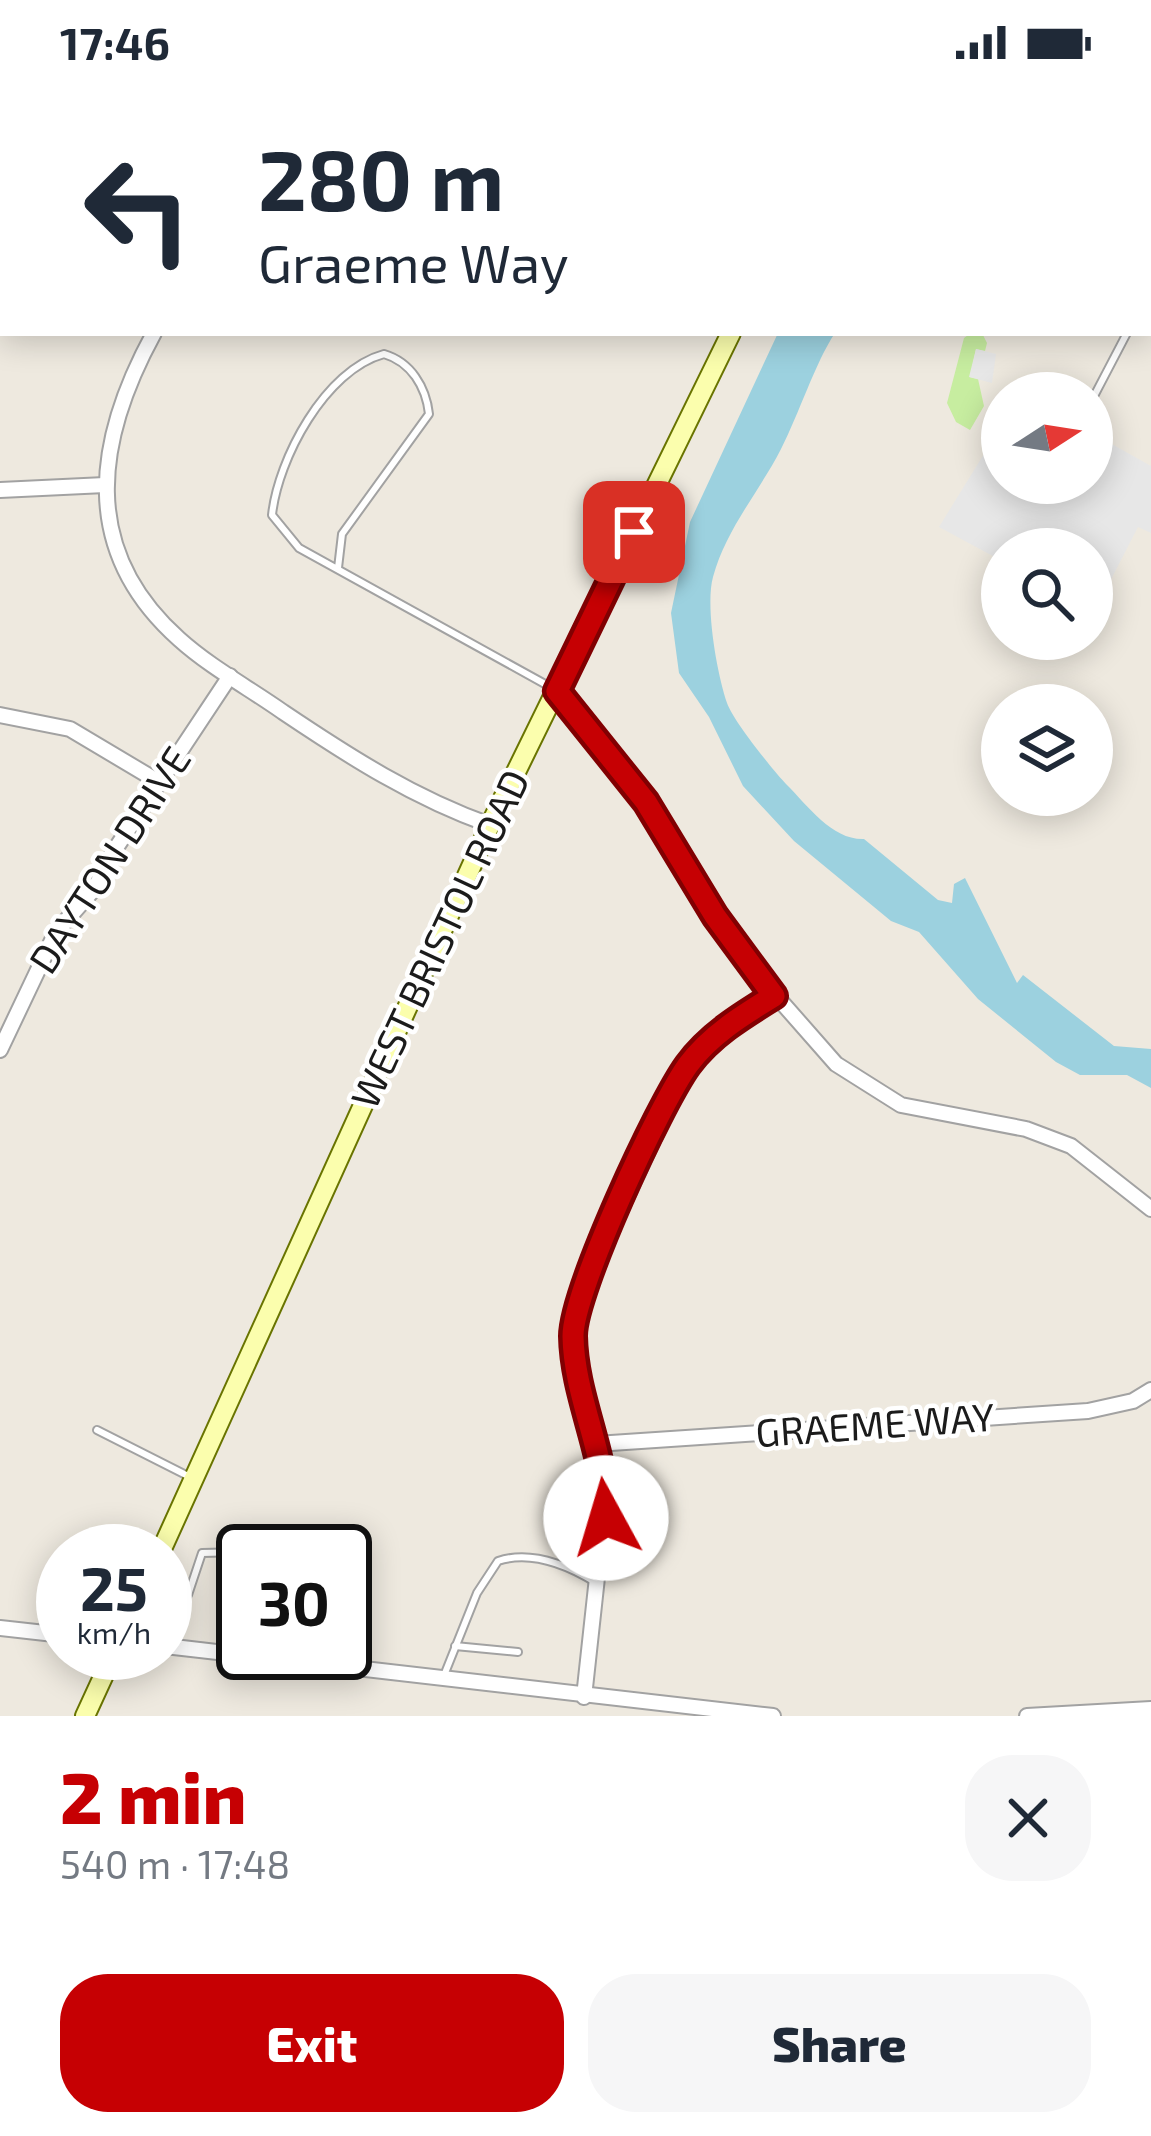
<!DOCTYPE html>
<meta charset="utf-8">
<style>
:root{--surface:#fff;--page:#f6f6f7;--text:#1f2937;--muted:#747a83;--accent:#c60003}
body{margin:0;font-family:"Exo 2",sans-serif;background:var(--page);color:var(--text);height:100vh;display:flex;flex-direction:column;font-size:45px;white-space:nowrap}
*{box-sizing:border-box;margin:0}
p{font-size:39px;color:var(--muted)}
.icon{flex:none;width:66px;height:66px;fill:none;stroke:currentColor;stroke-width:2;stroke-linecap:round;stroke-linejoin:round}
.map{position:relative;height:1632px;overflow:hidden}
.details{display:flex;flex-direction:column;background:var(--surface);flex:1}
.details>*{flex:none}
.guide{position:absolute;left:0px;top:0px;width:1152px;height:252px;box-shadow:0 6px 30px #0003;background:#fff;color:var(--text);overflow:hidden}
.needle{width:78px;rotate:78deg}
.fabs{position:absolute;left:981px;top:288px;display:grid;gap:24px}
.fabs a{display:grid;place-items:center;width:132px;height:132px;border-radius:50%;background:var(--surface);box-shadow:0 6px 30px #0003;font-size:60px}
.speed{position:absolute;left:36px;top:1440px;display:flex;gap:24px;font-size:60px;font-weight:700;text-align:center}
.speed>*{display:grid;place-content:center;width:156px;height:156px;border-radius:50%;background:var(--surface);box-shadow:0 6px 30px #0003;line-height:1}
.speed small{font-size:30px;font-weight:400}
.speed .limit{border:6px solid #111;border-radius:18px;background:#fff;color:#111}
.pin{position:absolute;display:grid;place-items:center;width:102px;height:102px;color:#fff;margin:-51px;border-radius:24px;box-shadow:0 6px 18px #0006}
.me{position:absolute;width:132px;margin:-66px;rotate:354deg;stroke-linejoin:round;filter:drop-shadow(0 0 9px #0008)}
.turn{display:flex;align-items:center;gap:42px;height:252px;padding:0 60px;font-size:54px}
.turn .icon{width:156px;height:156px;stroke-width:2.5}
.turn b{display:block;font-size:84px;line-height:102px}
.round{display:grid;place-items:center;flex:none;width:126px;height:126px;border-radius:48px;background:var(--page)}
.summary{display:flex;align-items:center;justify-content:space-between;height:204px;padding:0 60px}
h1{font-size:72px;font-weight:800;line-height:90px;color:var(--accent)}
.button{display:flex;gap:24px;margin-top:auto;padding:24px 60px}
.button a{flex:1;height:138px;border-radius:48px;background:var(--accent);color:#fff;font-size:48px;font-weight:800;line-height:138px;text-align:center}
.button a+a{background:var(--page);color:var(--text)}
.status{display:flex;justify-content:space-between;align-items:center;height:84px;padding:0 60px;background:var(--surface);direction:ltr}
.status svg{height:33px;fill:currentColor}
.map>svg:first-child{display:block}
</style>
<div class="status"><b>17:46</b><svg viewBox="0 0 49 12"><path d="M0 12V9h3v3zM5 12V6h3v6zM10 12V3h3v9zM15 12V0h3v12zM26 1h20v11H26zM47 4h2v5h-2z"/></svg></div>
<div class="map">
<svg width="1151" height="1632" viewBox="0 0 1151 1632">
<rect width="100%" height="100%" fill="#eee9df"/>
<polygon fill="#c7eda0" points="971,249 982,249 987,259 985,267 976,265 970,293 978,295 984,322 970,346 956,338 947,319 964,254"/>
<g fill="#e7e7e7">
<polygon points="976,265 996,270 992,299 969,293"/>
<polygon points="1000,344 1002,399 1092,399 1092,349 1151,382 1151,449 1138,443 1104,509 1108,512 1099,529 1092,525 1092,465 1002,465 1002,477 939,443"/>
</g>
<path fill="#9cd1df" d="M778,249H835C815,279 799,330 781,365C759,408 726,445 713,493C705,522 717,590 727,619C734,638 772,685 786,700C809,723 832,756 864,755L938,816L952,819L954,800L965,794L1017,899L1023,891L1114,962L1151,965V1004L1127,991H1080L1056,978L978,915L919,848L891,837L794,757L743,702L709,633L679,589L671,529L690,438Z"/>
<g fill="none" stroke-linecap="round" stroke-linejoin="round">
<defs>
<g id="service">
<polyline points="1149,147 1151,146"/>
<polyline points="1092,316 1127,249"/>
<path d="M338,484L342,450L429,330C426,303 411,278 384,270C325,286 278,375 272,431L299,464L554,605"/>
<polyline points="97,1346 190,1393"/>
<polyline points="245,1467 256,1462 330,1467"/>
<polyline points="345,1470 352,1471 345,1526"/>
<polyline points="188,1511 202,1469 243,1468"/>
<polyline points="455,1562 518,1568"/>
<path d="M443,1594L477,1509L498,1477C531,1466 567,1481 595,1498"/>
</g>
<g id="minor">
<polyline points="351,0 357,3"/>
<polyline points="32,3 34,0"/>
<polyline points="290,3 292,0"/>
<polyline points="934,3 934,0"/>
<polyline points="0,61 3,56"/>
<polyline points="1149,212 1151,213"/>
<path d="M154,249C96,355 78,465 179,555C210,583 249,604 283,628C350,673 414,714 490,741"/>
<polyline points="0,406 105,401"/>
<polyline points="557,607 646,718 756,889 836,980 901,1021 1026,1045 1071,1062 1151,1125"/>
<polyline points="0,631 70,645 159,698"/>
<polyline points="0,966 56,848 94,805 114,767 230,592"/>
<polyline points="596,1360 1088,1327 1133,1317 1151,1306"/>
<polyline points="0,1544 63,1551"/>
<polyline points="165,1562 773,1632"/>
<polyline points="584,1613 606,1411 574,1267 577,1220 688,981 730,940 774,912"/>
<polyline points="1027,1632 1151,1625"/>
</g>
<g id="secondary">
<polyline points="848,3 850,0"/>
<polyline points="161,1467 490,741 731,249"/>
<polyline points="85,1632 114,1569"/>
</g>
</defs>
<use href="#service" stroke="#a2a2a2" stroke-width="10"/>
<use href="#minor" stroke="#a2a2a2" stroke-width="18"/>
<use href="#secondary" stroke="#697400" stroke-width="22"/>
<use href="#service" stroke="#fff" stroke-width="6"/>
<use href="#minor" stroke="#fff" stroke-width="14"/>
<use href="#secondary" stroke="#fbfead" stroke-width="18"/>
</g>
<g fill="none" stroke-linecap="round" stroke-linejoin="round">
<defs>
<path id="route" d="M606,1434C607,1371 574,1314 573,1252C573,1207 659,1021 688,981C710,951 743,931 774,912L715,832L646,718L557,607L634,448"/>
</defs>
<use href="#route" stroke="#810002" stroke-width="30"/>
<use href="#route" stroke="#c60003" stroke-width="21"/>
</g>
<g text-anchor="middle" stroke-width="9" stroke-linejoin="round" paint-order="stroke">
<g font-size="39" fill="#1b1b1b" stroke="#fff">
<text transform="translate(110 776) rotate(-57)" y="14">DAYTON DRIVE</text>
<text transform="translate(440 855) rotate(-65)" y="14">WEST BRISTOL ROAD</text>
<text transform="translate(875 1341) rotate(-4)" y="14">GRAEME WAY</text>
</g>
</g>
</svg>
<div class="fabs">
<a><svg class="needle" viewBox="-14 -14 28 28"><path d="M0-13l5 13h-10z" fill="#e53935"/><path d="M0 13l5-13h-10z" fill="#747a83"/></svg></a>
<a><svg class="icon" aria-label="search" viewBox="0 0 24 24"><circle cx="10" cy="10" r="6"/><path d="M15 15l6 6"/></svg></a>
<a><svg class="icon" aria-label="layers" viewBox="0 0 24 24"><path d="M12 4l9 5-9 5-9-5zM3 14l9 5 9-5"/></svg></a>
</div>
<div class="speed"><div>25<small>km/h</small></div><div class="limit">30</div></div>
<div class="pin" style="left:634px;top:448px;background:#d93025"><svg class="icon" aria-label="arrive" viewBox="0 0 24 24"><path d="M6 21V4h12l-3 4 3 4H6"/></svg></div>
<svg class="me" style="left:606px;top:1434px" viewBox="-20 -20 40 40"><circle r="19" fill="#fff"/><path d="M0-13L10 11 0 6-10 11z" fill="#c60003"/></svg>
<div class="guide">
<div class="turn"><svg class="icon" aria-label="left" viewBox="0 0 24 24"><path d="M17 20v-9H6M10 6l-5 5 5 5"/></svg><div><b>280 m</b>Graeme Way</div></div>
</div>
</div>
<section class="details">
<div class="summary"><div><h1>2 min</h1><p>540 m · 17:48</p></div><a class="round"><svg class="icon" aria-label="close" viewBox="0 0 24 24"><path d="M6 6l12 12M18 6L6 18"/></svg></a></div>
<div class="button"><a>Exit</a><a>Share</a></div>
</section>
